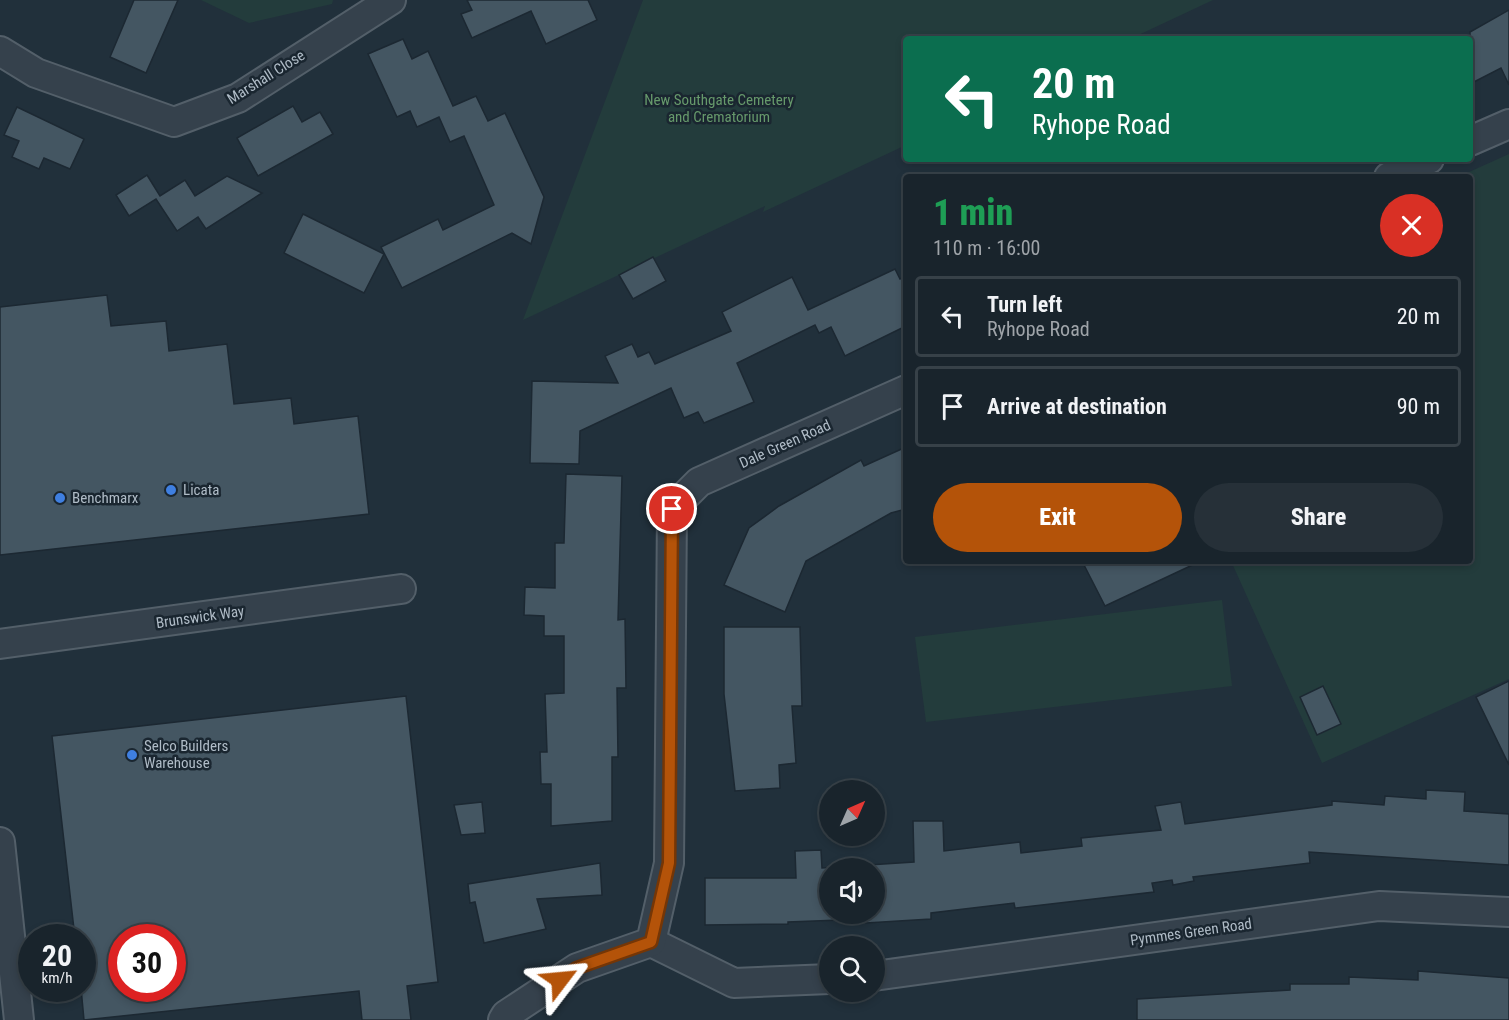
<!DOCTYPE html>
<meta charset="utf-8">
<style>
:root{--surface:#19242c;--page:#263038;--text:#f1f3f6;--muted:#9fa4a9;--line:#374148;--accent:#b45309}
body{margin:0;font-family:"Roboto Condensed",sans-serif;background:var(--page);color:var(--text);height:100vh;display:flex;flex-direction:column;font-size:22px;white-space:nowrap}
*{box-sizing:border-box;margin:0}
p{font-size:20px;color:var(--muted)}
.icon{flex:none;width:33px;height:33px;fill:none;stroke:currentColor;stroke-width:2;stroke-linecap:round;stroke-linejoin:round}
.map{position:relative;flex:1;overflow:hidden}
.side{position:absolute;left:903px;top:174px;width:570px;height:390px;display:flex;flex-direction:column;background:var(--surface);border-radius:6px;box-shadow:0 3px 9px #0003,0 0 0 2px var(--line)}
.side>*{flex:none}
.hud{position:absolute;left:903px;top:36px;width:570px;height:126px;border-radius:6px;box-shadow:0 3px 9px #0003,0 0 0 2px var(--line);background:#0b6e4f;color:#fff;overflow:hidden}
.needle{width:39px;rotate:45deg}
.controls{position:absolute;left:819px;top:780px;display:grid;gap:12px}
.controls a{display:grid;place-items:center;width:66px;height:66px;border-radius:50%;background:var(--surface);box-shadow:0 3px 9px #0003,0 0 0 2px var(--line);font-size:30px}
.speed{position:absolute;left:18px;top:924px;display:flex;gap:12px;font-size:30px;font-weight:700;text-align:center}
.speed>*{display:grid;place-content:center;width:78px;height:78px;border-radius:50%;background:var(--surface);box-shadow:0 3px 9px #0003,0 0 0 2px var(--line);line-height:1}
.speed small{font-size:15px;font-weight:400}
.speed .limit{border:9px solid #d22;background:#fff;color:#111}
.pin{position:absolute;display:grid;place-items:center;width:51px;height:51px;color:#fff;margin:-26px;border:3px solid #fff;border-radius:50%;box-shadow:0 2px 6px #0007}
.me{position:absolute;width:66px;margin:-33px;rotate:61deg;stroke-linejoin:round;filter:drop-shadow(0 0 4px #0008)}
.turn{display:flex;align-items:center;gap:21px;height:126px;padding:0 30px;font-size:27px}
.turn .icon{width:78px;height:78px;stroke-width:2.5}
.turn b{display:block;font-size:42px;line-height:51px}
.round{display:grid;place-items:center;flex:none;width:63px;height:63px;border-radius:32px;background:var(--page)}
.overview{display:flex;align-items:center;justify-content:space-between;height:102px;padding:0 30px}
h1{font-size:36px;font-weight:800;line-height:45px;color:#1e9e55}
.primary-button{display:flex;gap:12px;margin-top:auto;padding:12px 30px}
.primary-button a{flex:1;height:69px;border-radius:36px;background:var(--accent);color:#fff;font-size:24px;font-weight:800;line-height:69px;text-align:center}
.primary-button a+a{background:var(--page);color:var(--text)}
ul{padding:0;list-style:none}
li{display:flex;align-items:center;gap:18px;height:81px;margin:0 12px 9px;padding:0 18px;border:3px solid var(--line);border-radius:6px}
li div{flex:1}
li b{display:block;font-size:22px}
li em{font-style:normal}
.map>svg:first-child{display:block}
</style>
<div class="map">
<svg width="1509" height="1020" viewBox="0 0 1509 1020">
<rect width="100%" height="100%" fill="#21303b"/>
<g fill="#233c3c">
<polygon points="201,0 333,0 332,4 249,23"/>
<polygon points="643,0 1213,0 1130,39 906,39 906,145 763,212 765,206 523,320"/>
<polygon points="1509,154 1509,679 1322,763 1231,561 1470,561 1470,177 1458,177"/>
<polygon points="1222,600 1232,686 926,722 915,637"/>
</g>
<g fill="#445662" stroke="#1c2832" stroke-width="1.5" fill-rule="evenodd">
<polygon points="134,0 178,0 146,73 110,57"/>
<polygon points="467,0 588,0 597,20 546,44 531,11 472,38 461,14 472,10"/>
<polygon points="1509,10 1509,85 1501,68 1470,84 1470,32"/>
<polygon points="403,39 412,59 428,51 453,106 476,96 488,121 505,113 544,197 531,244 512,233 402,288 381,247 438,219 443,230 494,205 464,136 450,142 439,117 417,127 410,111 397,117 368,54"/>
<polygon points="293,106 302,122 320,112 333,134 258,176 237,138"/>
<polygon points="17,107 84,139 70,169 44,158 39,169 12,157 19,141 4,135"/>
<polygon points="147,175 160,196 185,180 195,196 227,176 262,193 206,229 198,217 177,231 156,199 129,216 116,195"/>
<polygon points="303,214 384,254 364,293 284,253"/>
<polygon points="653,257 666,281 633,299 619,275"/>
<polygon points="895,269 900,279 906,276 906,326 845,356 831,327 819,333 815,325 737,363 754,402 704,423 698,412 684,418 671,388 580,431 579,464 530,463 532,381 618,383 605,356 632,344 638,357 649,352 655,364 731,331 722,312 792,277 808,310"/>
<polygon points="107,295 111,326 166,321 169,351 227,344 234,404 291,398 294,424 358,416 369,514 0,555 0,307"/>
<polygon points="906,447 906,509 891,513 806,561 785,612 724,585 749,528 779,506 861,460 864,466"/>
<polygon points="566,474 622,476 618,620 625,619 626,688 617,688 618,757 612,757 612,821 551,826 551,784 541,784 540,752 547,752 545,694 564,693 564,636 544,636 544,616 524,615 525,587 555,588 555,543 564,543"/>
<polygon points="1082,561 1201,561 1105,606"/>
<polygon points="724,627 800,627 802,706 792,706 796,763 779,765 780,788 735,791 724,694"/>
<polygon points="1509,681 1509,765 1476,697"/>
<polygon points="1323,686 1341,724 1317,735 1300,697"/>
<path d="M406,696L438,982L407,986L411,1020H362L359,991L84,1020L81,988L82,938H75L52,736ZM122,938H172V988H122Z"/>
<path d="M1426,790L1465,792L1464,811L1509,814V865L1309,852L1310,863L1193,877L1194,881L1173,885L1172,880L1152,883L1154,892L1015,908L1014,903L931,913V919L866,923V919L788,922V924L705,925V878H796L795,851L821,850L822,868L914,862L913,821H943L944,851L1020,842L1021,853L1082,846L1081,838L1161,830L1155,806L1181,802L1185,824L1332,805V801L1384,805L1385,796L1426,799ZM830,868H874V914H830Z"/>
<polygon points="482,802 485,833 461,835 454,805"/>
<polygon points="600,863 602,895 537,899 546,929 484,943 475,902 470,903 468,884"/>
<polygon points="1418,971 1509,978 1509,1020 1137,1020 1137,999 1290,990 1290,984 1349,984 1349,977 1418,980"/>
</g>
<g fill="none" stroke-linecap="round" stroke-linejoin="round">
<defs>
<g id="street">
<polyline points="0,51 36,73 174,122 238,98 391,0"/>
<polyline points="1470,141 1509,124"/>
<polyline points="1389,177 1429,159"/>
<polyline points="0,644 401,589"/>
<polyline points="0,842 19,1020"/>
<polyline points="651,942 734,983 830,979"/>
<polyline points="874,976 1379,906 1509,912"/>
<polyline points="503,1020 506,1015 577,968 651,942 669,863 672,509 699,482 906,390"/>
</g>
</defs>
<use href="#street" stroke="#535f69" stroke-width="32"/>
<use href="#street" stroke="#35414c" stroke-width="28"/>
</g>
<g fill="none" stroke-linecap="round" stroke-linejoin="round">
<defs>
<polyline id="route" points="560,980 577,968 651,942 669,863 672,509"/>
</defs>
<use href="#route" stroke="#753606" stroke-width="15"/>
<use href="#route" stroke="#b45309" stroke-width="10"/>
</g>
<g fill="#3f7fe0" stroke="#1a2630" stroke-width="2">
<circle cx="171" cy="490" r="6"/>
<circle cx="60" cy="498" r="6"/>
<circle cx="132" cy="755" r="6"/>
</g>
<g text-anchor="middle" stroke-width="5" stroke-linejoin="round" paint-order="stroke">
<g font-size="15" fill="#b0bcc7" stroke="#1a2630">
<text transform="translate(266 77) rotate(-32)" y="5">Marshall Close</text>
<text transform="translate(785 444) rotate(-24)" y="5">Dale Green Road</text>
<text transform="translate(200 617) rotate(-8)" y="5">Brunswick Way</text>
<text transform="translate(1191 932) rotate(-8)" y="5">Pymmes Green Road</text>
</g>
<g font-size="15" fill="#66996b" stroke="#1a2630">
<text x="719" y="105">New Southgate Cemetery<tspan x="719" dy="17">and Crematorium</tspan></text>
</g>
<g font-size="15" fill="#b0bcc7" stroke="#1a2630" text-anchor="start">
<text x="183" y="495">Licata</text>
<text x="72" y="503">Benchmarx</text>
<text x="144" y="751">Selco Builders<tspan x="144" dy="17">Warehouse</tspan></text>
</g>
</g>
</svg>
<div class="controls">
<a><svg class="needle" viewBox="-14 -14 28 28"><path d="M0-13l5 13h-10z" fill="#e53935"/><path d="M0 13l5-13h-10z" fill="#9fa4a9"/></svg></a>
<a><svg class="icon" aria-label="sound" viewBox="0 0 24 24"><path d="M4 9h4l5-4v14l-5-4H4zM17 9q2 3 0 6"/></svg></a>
<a><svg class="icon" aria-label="search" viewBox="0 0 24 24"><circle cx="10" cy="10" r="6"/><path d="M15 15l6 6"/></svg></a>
</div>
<div class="speed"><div>20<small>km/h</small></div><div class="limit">30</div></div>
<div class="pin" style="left:672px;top:509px;background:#d93025"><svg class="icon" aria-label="arrive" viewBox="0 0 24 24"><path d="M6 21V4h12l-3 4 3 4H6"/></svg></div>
<svg class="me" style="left:560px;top:980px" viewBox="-20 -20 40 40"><path d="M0-17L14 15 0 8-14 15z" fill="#b45309" stroke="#fff" stroke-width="4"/></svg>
<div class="hud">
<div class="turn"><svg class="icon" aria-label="left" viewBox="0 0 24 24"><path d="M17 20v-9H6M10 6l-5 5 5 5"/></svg><div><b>20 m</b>Ryhope Road</div></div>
</div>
<section class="side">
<div class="overview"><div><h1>1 min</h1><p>110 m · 16:00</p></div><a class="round" style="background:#d93025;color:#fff"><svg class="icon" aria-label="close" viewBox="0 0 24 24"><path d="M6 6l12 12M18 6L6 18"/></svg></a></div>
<ul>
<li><svg class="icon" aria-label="left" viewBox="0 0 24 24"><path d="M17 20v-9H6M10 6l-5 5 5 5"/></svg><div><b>Turn left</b><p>Ryhope Road</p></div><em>20 m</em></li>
<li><svg class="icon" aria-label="arrive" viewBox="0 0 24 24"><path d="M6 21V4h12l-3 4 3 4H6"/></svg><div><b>Arrive at destination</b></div><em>90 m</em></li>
</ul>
<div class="primary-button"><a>Exit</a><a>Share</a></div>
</section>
</div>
